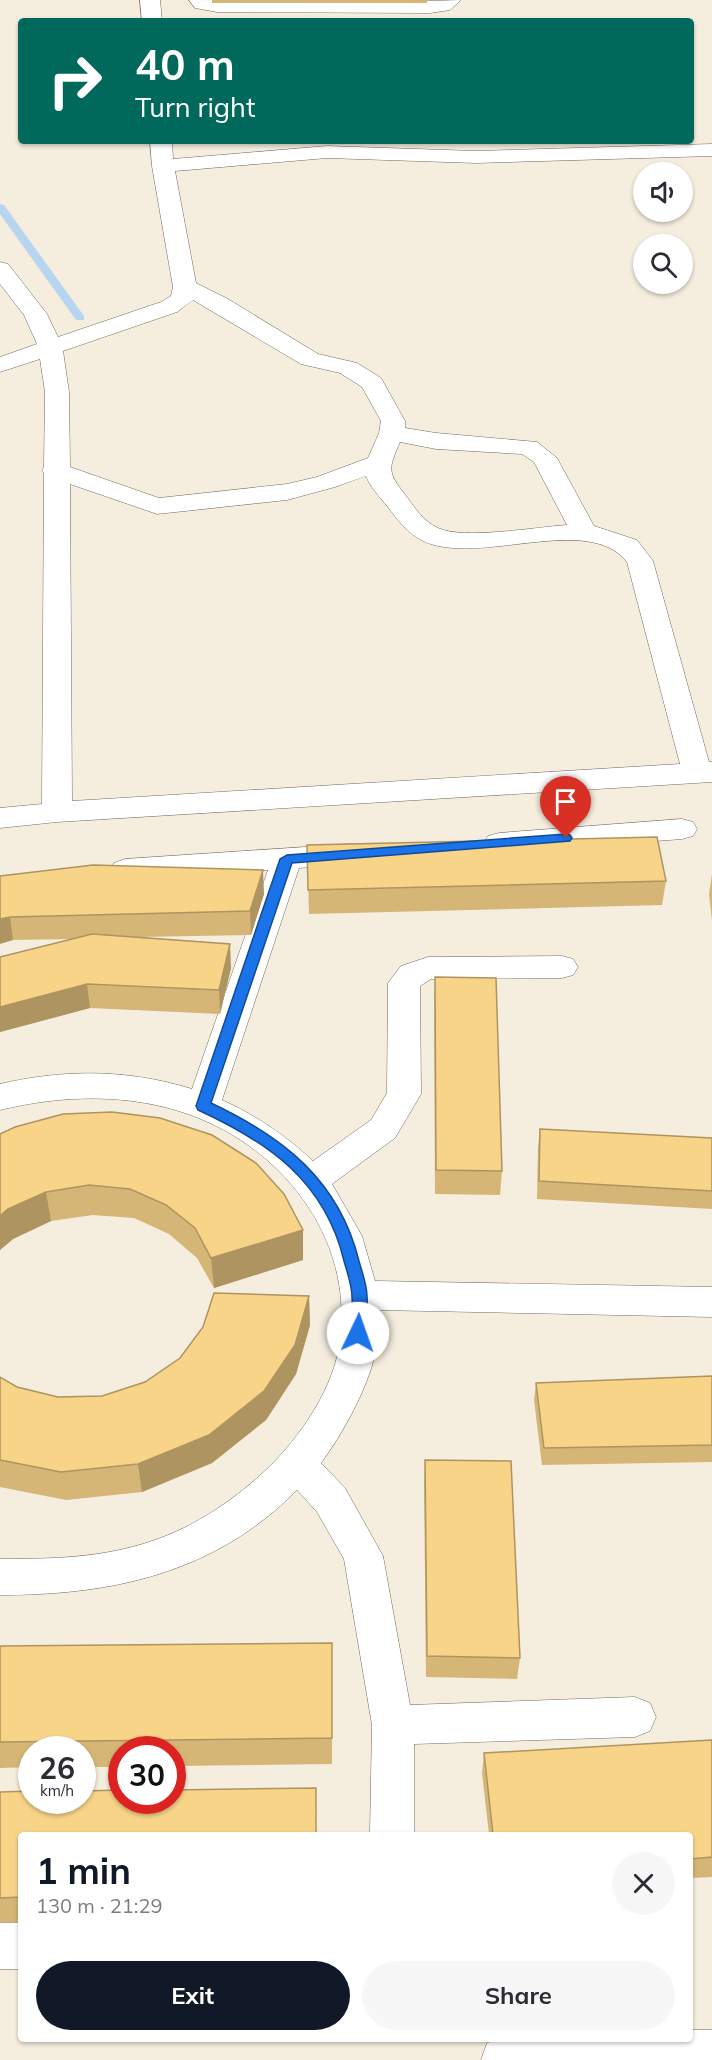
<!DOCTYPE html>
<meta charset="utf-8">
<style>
:root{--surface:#fff;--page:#f7f7f7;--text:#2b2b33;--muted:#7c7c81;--accent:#111827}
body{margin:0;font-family:Mulish,sans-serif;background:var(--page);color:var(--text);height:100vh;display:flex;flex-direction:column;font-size:22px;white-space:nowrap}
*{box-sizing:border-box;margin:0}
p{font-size:20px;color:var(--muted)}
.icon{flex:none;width:33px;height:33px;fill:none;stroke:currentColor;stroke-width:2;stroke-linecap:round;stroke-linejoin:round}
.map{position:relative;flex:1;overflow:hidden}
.sheet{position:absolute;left:18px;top:1832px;width:675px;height:210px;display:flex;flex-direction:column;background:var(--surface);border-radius:6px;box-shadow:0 2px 4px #0004}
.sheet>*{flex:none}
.guide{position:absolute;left:18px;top:18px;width:676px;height:126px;border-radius:6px;box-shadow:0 2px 4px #0004;background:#00695c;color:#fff;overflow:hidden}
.tools{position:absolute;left:633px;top:162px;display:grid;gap:12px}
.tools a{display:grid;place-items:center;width:60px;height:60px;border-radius:50%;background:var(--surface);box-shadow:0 2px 4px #0004;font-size:30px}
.speed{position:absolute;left:18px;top:1736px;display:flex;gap:12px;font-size:30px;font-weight:700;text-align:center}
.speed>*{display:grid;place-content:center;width:78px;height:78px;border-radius:50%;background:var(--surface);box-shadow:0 2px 4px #0004;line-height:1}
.speed small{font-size:15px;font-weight:400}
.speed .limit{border:9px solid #d22;background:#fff;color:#111}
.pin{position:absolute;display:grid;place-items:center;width:51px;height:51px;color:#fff;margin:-62px -26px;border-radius:50% 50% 50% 0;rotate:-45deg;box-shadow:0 0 6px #0007}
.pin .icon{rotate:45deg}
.me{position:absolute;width:66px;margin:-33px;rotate:3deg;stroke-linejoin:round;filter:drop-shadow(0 0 4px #0008)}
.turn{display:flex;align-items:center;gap:21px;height:126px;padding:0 18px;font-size:27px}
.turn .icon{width:78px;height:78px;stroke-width:2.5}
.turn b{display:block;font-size:42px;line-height:51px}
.round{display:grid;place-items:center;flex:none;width:63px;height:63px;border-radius:32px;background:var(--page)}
.summary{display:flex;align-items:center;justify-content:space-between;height:102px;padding:0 18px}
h1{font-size:36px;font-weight:700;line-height:45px;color:var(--accent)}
.action{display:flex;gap:12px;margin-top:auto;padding:12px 18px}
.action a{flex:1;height:69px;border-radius:36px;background:var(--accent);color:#fff;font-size:24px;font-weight:700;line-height:69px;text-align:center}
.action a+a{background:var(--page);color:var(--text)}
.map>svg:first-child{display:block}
</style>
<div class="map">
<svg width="712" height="2060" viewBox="0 0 712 2060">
<rect width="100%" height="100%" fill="#f5edde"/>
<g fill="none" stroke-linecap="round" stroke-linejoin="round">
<polygon fill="#b7d5f1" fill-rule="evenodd" points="0,204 4,205 84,316 84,320 76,320 0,214"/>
<defs>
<g id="minor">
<polygon points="140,0 160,0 162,21 142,21"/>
<polygon points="189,0 430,1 461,0 450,10 430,13 217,12 195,8"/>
<path d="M150,141H172L173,159L327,146L476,151L712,144V156L476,163L327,158L175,171L196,283L228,299L318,354L357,363L381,378L405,421V428L436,433L537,442L557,458L594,526L637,540L653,561L709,762H712V782L57,822L0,828V808L42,804L44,473L42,470L44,467L45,392L40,359L0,372V357L37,344L24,315L0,284V262L8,264L47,314L58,337L161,302L171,296L173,287L152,166ZM193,300L301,364L340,373L362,387L381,421L379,433L368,458L317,477L287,484L159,498L70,467L69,392L63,351L177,312ZM400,442L436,449L522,454L534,462L567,525C537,527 463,540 438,528C423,521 415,508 406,496C387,471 388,470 400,442ZM366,476C370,487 380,497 387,506C398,520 407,533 423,541C479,567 588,512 627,562L680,764L72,801L70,484L157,514L287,500L335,487Z"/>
<polygon points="682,819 693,822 697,829 693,836 682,839 499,853 488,850 484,843 488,836 499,833"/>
<path d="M351,844L362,847L366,854L362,861L351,864L299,868L222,1100C257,1116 285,1135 313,1161L371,1120L387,1093L388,983L401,966L428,957L562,956L573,959L578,967L573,975L562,978L431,979L420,986L421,1094L395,1138L332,1184L362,1236L375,1281L712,1287V1317L379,1310C378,1324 378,1339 375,1353C369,1386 342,1435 321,1463L345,1488L383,1556L410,1705L635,1697L650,1703L656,1717L650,1731L635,1737L414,1744V1834H370L372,1725L344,1559L317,1512L297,1490C215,1573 113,1595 0,1595V1559C51,1559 103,1558 152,1541C195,1527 237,1498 269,1467C299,1438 330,1393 338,1352C359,1246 287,1149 188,1114C128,1093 61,1095 0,1110V1084C65,1069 127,1069 192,1089L268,870L125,881L114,877L110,870L114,863L125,859Z"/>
<rect x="0" y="1923" width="21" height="46"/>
<polygon points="690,2030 712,2030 712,2060 481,2060 487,2043 500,2038 690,2038"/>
</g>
</defs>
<use href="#minor" stroke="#716a5d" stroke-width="1"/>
<use href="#minor" fill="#fff" fill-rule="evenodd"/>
</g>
<g fill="#d5b676">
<rect x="212" y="0" width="215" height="3"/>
<polygon points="307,845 666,881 662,905 309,914"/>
<polygon points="712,874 712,921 709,894"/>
<polygon points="0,876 264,894 251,935 138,937 231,968 220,1014 90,1008 0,1032 0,957 73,939 13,940"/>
<polygon points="435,977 502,1171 500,1195 435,1194 434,1001"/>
<polygon points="540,1129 712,1138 712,1209 537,1199 538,1147"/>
<polygon points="0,1134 303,1260 214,1288 197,1258 169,1234 134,1218 93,1215 51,1221 13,1239 0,1250"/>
<polygon points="309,1296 310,1325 296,1374 266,1420 212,1463 142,1492 66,1500 0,1487 0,1377 17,1387 58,1397 102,1396 145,1382"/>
<polygon points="712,1376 712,1462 542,1465 534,1400 536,1383"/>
<polygon points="425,1460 520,1658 517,1679 426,1677 424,1482"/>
<polygon points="332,1643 332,1764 172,1766 172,1749 122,1749 122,1767 82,1767 82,1749 32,1749 32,1767 0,1768 0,1646"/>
<polygon points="712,1740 712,1877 690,1878 690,1834 489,1834 482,1773 484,1753"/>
<polygon points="0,1792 317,1814 21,1834 21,1922 0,1922"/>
</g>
<g fill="#ae9460">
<polygon points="263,870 264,894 251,935 250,911"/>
<polygon points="10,917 13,940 0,944 0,919"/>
<polygon points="230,944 231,968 220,1014 219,990"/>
<polygon points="87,984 90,1008 0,1032 0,1007"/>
<polygon points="46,1192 51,1221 13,1239 0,1250 0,1216 8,1209"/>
<polygon points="303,1230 303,1260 214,1288 211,1258"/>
<polygon points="309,1296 310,1325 296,1374 266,1420 212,1463 142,1492 138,1464"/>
</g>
<g fill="#f8d489" stroke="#ae9460" stroke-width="1.5">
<polygon points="657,837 666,881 308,890 307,845"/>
<polygon points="93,865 263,870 250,911 10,917 0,919 0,876"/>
<polygon points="92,934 230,944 219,990 87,984 0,1007 0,957"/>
<polygon points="435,977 496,978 502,1171 436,1170"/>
<polygon points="112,1112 160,1118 212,1135 256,1163 284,1194 303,1230 211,1258 195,1228 166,1205 130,1189 89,1185 46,1192 8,1209 0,1216 0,1134 15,1127 63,1114"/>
<polygon points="540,1129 712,1138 712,1191 539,1181"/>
<polygon points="214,1293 309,1296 295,1345 264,1391 209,1435 138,1464 61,1472 0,1460 0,1377 17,1387 58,1397 102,1396 145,1382 180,1358 203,1327"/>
<polygon points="712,1376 712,1445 544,1448 536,1383"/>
<polygon points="425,1460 511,1461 520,1658 427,1656"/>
<polygon points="332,1643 332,1738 0,1742 0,1646"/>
<polygon points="712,1740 712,1857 690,1859 690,1834 493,1834 484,1753"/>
<polygon points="316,1788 316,1834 21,1834 21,1897 0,1898 0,1792 32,1791 32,1800 82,1800 82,1791 122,1790 122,1800 172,1800 172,1790"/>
</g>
<path fill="#1a73e8" stroke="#114b97" stroke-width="1.5" d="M566,834L570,835L572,838L570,841L292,863L211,1103C283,1137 339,1180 359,1261C362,1272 367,1285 367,1296C368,1309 366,1321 365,1333L363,1338L358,1339L352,1338L350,1333C351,1321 353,1309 352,1297C352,1285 347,1272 344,1261C325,1181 268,1142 198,1110L196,1106L280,859L287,855Z"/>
</svg>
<div class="tools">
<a><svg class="icon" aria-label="sound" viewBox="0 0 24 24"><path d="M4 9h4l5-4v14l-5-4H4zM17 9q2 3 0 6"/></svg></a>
<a><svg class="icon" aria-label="search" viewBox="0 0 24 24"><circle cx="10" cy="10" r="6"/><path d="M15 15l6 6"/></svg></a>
</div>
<div class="speed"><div>26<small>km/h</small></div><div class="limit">30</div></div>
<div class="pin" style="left:566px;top:838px;background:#d93025"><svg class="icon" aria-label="arrive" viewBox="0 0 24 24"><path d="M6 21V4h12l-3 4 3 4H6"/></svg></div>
<svg class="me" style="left:358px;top:1333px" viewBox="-20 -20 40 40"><circle r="19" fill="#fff"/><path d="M0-13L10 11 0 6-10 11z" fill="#1a73e8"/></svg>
<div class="guide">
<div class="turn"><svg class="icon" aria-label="right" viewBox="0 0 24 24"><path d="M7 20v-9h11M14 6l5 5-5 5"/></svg><div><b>40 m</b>Turn right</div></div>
</div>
<section class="sheet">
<div class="summary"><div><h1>1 min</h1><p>130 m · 21:29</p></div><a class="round"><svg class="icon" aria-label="close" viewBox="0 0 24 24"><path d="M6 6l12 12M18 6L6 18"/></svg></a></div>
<div class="action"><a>Exit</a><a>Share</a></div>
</section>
</div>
